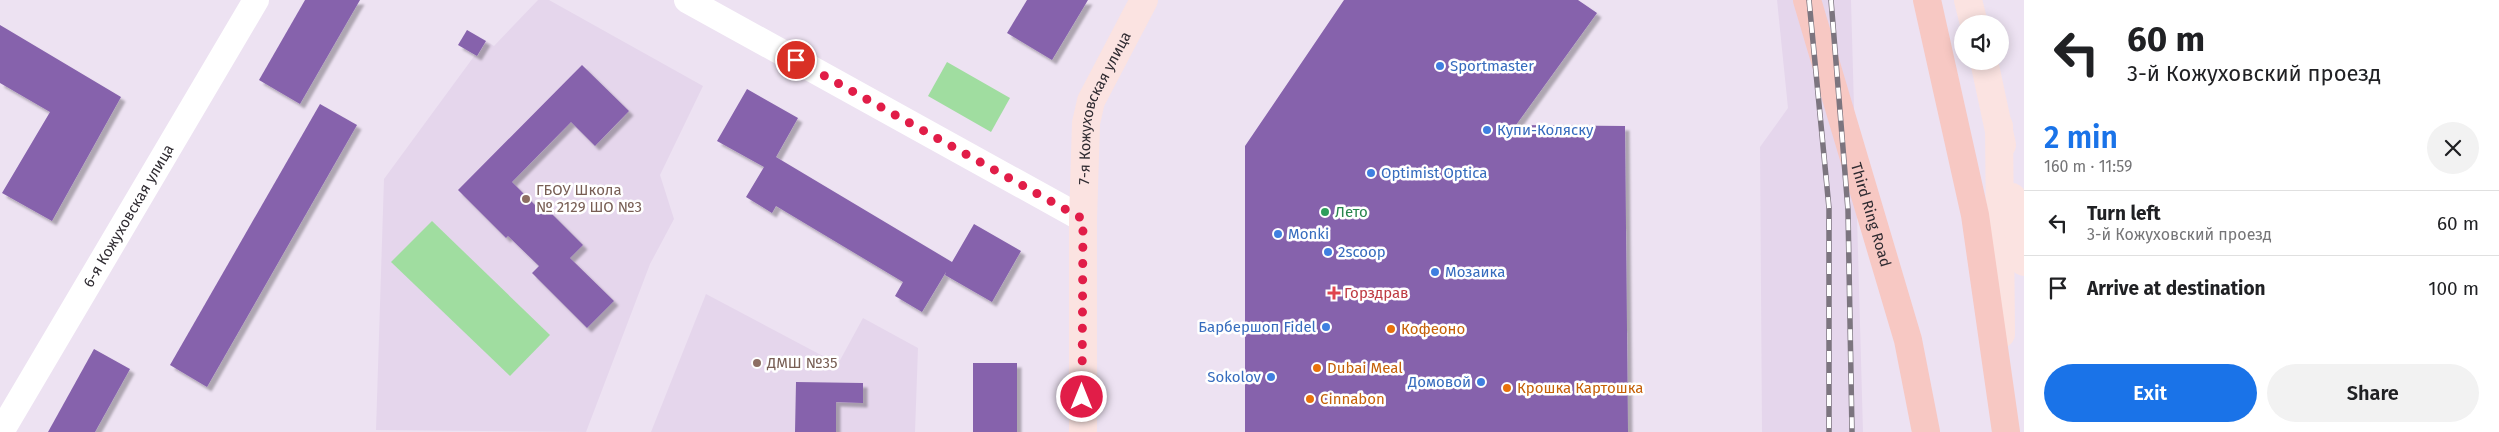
<!DOCTYPE html>
<meta charset="utf-8">
<style>
:root{--surface:#fff;--page:#f2f2f2;--text:#202124;--muted:#757577;--line:#e0e0e0;--accent:#1a73e8}
body{margin:0;font-family:"Fira Sans",sans-serif;background:var(--page);color:var(--text);height:100vh;display:flex;flex-direction:column;font-size:19px;white-space:nowrap}
*{box-sizing:border-box;margin:0}
p{font-size:16px;color:var(--muted)}
.icon{flex:none;width:28px;height:28px;fill:none;stroke:currentColor;stroke-width:2;stroke-linecap:round;stroke-linejoin:round}
.map{position:relative;flex:1;overflow:hidden}
.side{display:flex;flex-direction:column;background:var(--surface);width:475px}
.side>*{flex:none}
.top-card{background:#fff;color:var(--text);overflow:hidden}
.fabs{position:absolute;left:1954px;top:15px;display:grid;gap:10px}
.fabs a{display:grid;place-items:center;width:55px;height:55px;border-radius:50%;background:var(--surface);box-shadow:0 2px 12px #0003;font-size:25px}
.pin{position:absolute;display:grid;place-items:center;width:42px;height:42px;color:#fff;margin:-21px;border:2px solid #fff;border-radius:50%;box-shadow:0 1px 5px #0007}
.me{position:absolute;width:55px;margin:-28px;rotate:0deg;stroke-linejoin:round;filter:drop-shadow(0 0 4px #0008)}
.turn{display:flex;align-items:center;gap:18px;height:105px;padding:0 20px;font-size:22px}
.turn .icon{width:65px;height:65px;stroke-width:2.5}
.turn b{display:block;font-size:35px;line-height:42px}
.round{display:grid;place-items:center;flex:none;width:52px;height:52px;border-radius:26px;background:var(--page)}
.overview{display:flex;align-items:center;justify-content:space-between;height:85px;padding:0 20px}
h1{font-size:30px;font-weight:600;line-height:38px;color:var(--accent)}
.action{display:flex;gap:10px;margin-top:auto;padding:10px 20px}
.action a{flex:1;height:58px;border-radius:30px;background:var(--accent);color:#fff;font-size:20px;font-weight:600;line-height:58px;text-align:center}
.action a+a{background:var(--page);color:var(--text)}
ul{padding:0;list-style:none}
li{display:flex;align-items:center;gap:15px;height:65px;padding:0 20px;border-top:1px solid var(--line)}
li div{flex:1}
li b{display:block;font-size:19px}
li em{font-style:normal}
main{display:flex;flex:1;min-height:0}
.map>svg:first-child{display:block}
</style>
<main>
<div class="map">
<svg width="2024" height="432" viewBox="0 0 2024 432">
<defs>
<filter id="shadow"><feDropShadow dx="4.5" dy="4.5" stdDeviation="1" flood-color="#0004"/></filter>
</defs>
<rect width="100%" height="100%" fill="#ede2f2"/>
<g fill="#e5d6ec">
<polygon points="538,0 549,0 703,86 660,175 674,219 650,264 586,432 376,430 384,179 475,55 478,56 486,41 494,46"/>
<polygon points="1777,0 1851,0 1863,432 1762,432 1760,147 1788,108"/>
<polygon points="706,294 838,364 863,318 918,348 915,432 651,432"/>
</g>
<g fill="#a0dda0">
<polygon points="947,62 1010,98 991,132 928,96"/>
<polygon points="432,221 550,335 510,376 391,262"/>
</g>
<g fill="#8662ac" filter="url(#shadow)">
<polygon points="305,0 360,0 300,104 259,80"/>
<polygon points="1027,0 1088,0 1052,60 1007,33"/>
<polygon points="1344,0 1578,0 1597,13 1516,125 1625,126 1628,432 1245,432 1245,146"/>
<polygon points="0,25 121,97 52,221 2,193 50,112 0,83"/>
<polygon points="467,30 486,41 477,56 458,45"/>
<polygon points="582,65 629,111 595,146 571,122 512,182 545,215 549,211 583,245 570,258 614,301 587,328 532,273 539,266 508,236 506,238 458,190"/>
<polygon points="747,89 798,118 776,157 952,262 974,224 1021,251 992,302 945,275 946,272 922,312 895,296 903,282 776,206 772,213 746,197 764,167 717,141"/>
<polygon points="320,104 357,125 207,387 170,365"/>
<polygon points="94,349 130,369 95,432 48,432"/>
<rect x="973" y="363" width="44" height="69"/>
<polygon points="796,382 863,383 863,403 836,402 836,432 795,432"/>
</g>
<g fill="none" stroke-linecap="round" stroke-linejoin="round">
<g stroke="#fff" stroke-width="26">
<polyline points="687,0 1083,219"/>
<path id="s1" d="M1,432L256,0"/>
</g>
<g stroke="#fbe3e1" stroke-width="28">
<polyline points="1968,0 1974,24"/>
<polyline points="1984,61 2002,145"/>
<polyline points="1999,126 2001,334"/>
<polyline points="2012,197 2024,262"/>
<path id="s2" d="M1083,432V219L1086,123L1091,101L1144,0"/>
</g>
<g stroke="#f7c8c3" stroke-width="28">
<path id="s3" d="M1807,0L1908,340L1926,432"/>
<polyline points="1927,0 1975,215 2006,432"/>
</g>
<defs>
<g id="rail">
<polyline points="1809,0 1829,208 1829,432"/>
<polyline points="1831,0 1848,210 1852,432"/>
</g>
</defs>
<use href="#rail" stroke="#7c757f" stroke-width="5.5"/>
<use href="#rail" stroke="#fff" stroke-width="4" stroke-dasharray="11" stroke-linecap="butt"/>
</g>
<g fill="none" stroke-linecap="round" stroke-linejoin="round">
<polyline stroke="#e11d48" stroke-width="9" stroke-dasharray="0 16.2" points="796,60 1083,219 1082,397"/>
</g>
<g fill="#3f7fe0" stroke="#fff" stroke-width="2">
<circle cx="1440" cy="66" r="5"/>
<circle cx="1487" cy="130" r="5"/>
<circle cx="1371" cy="173" r="5"/>
<circle cx="1278" cy="234" r="5"/>
<circle cx="1328" cy="252" r="5"/>
<circle cx="1435" cy="272" r="5"/>
<circle cx="1326" cy="327" r="5"/>
<circle cx="1271" cy="377" r="5"/>
<circle cx="1481" cy="382" r="5"/>
</g>
<g fill="#8d6e63" stroke="#fff" stroke-width="2">
<circle cx="526" cy="199" r="5"/>
<circle cx="757" cy="363" r="5"/>
</g>
<circle fill="#2e9e5b" stroke="#fff" stroke-width="2" cx="1325" cy="212" r="5"/>
<path fill="#e0444e" stroke="#fff" stroke-width="2" d="M1331.5 285.5h5v5h5v5h-5v5h-5v-5h-5v-5h5z"/>
<g fill="#e8710a" stroke="#fff" stroke-width="2">
<circle cx="1391" cy="329" r="5"/>
<circle cx="1317" cy="368" r="5"/>
<circle cx="1507" cy="388" r="5"/>
<circle cx="1310" cy="399" r="5"/>
</g>
<g text-anchor="middle" stroke-width="5" stroke-linejoin="round" paint-order="stroke">
<g font-size="15" fill="#366cbe" stroke="#fff" text-anchor="start">
<text x="1450" y="71">Sportmaster</text>
<text x="1497" y="135">Купи-Коляску</text>
<text x="1381" y="178">Optimist Optica</text>
<text x="1288" y="239">Monki</text>
<text x="1338" y="257">2scoop</text>
<text x="1445" y="277">Мозаика</text>
<text x="1316" y="332" text-anchor="end">Барбершоп Fidel</text>
<text x="1261" y="382" text-anchor="end">Sokolov</text>
<text x="1471" y="387" text-anchor="end">Домовой</text>
</g>
<g font-size="15" fill="#2f2b31" stroke="#fff">
<text dy="5" stroke="none"><textPath href="#s2" startOffset="328">7-я Кожуховская улица</textPath></text>
<text dy="5" stroke="none"><textPath href="#s3" startOffset="224">Third Ring Road</textPath></text>
<text dy="5" stroke="none"><textPath href="#s1" startOffset="251">6-я Кожуховская улица</textPath></text>
</g>
<g font-size="15" fill="#785e54" stroke="#fff" text-anchor="start">
<text x="536" y="195">ГБОУ Школа<tspan x="536" dy="17">№ 2129 ШО №3</tspan></text>
<text x="767" y="368">ДМШ №35</text>
</g>
<g font-size="15" fill="#27864d" stroke="#fff" text-anchor="start">
<text x="1335" y="217">Лето</text>
</g>
<g font-size="15" fill="#be3a42" stroke="#fff" text-anchor="start">
<text x="1344" y="298">Горздрав</text>
</g>
<g font-size="15" fill="#c56008" stroke="#fff" text-anchor="start">
<text x="1401" y="334">Кофеоно</text>
<text x="1327" y="373">Dubai Meal</text>
<text x="1517" y="393">Крошка Картошка</text>
<text x="1320" y="404">Cinnabon</text>
</g>
</g>
</svg>
<div class="fabs">
<a><svg class="icon" aria-label="sound" viewBox="0 0 24 24"><path d="M4 9h4l5-4v14l-5-4H4zM17 9q2 3 0 6"/></svg></a>
</div>
<div class="pin" style="left:796px;top:60px;background:#d93025"><svg class="icon" aria-label="arrive" viewBox="0 0 24 24"><path d="M6 21V4h12l-3 4 3 4H6"/></svg></div>
<svg class="me" style="left:1082px;top:397px" viewBox="-20 -20 40 40"><circle r="17" fill="#e11d48" stroke="#fff" stroke-width="3"/><path d="M0-11L8 9 0 5-8 9z" fill="#fff"/></svg>
</div>
<section class="side">
<div class="top-card">
<div class="turn"><svg class="icon" aria-label="left" viewBox="0 0 24 24"><path d="M17 20v-9H6M10 6l-5 5 5 5"/></svg><div><b>60 m</b>3-й Кожуховский проезд</div></div>
</div>
<div class="overview"><div><h1>2 min</h1><p>160 m · 11:59</p></div><a class="round"><svg class="icon" aria-label="close" viewBox="0 0 24 24"><path d="M6 6l12 12M18 6L6 18"/></svg></a></div>
<ul>
<li><svg class="icon" aria-label="left" viewBox="0 0 24 24"><path d="M17 20v-9H6M10 6l-5 5 5 5"/></svg><div><b>Turn left</b><p>3-й Кожуховский проезд</p></div><em>60 m</em></li>
<li><svg class="icon" aria-label="arrive" viewBox="0 0 24 24"><path d="M6 21V4h12l-3 4 3 4H6"/></svg><div><b>Arrive at destination</b></div><em>100 m</em></li>
</ul>
<div class="action"><a>Exit</a><a>Share</a></div>
</section>
</main>
